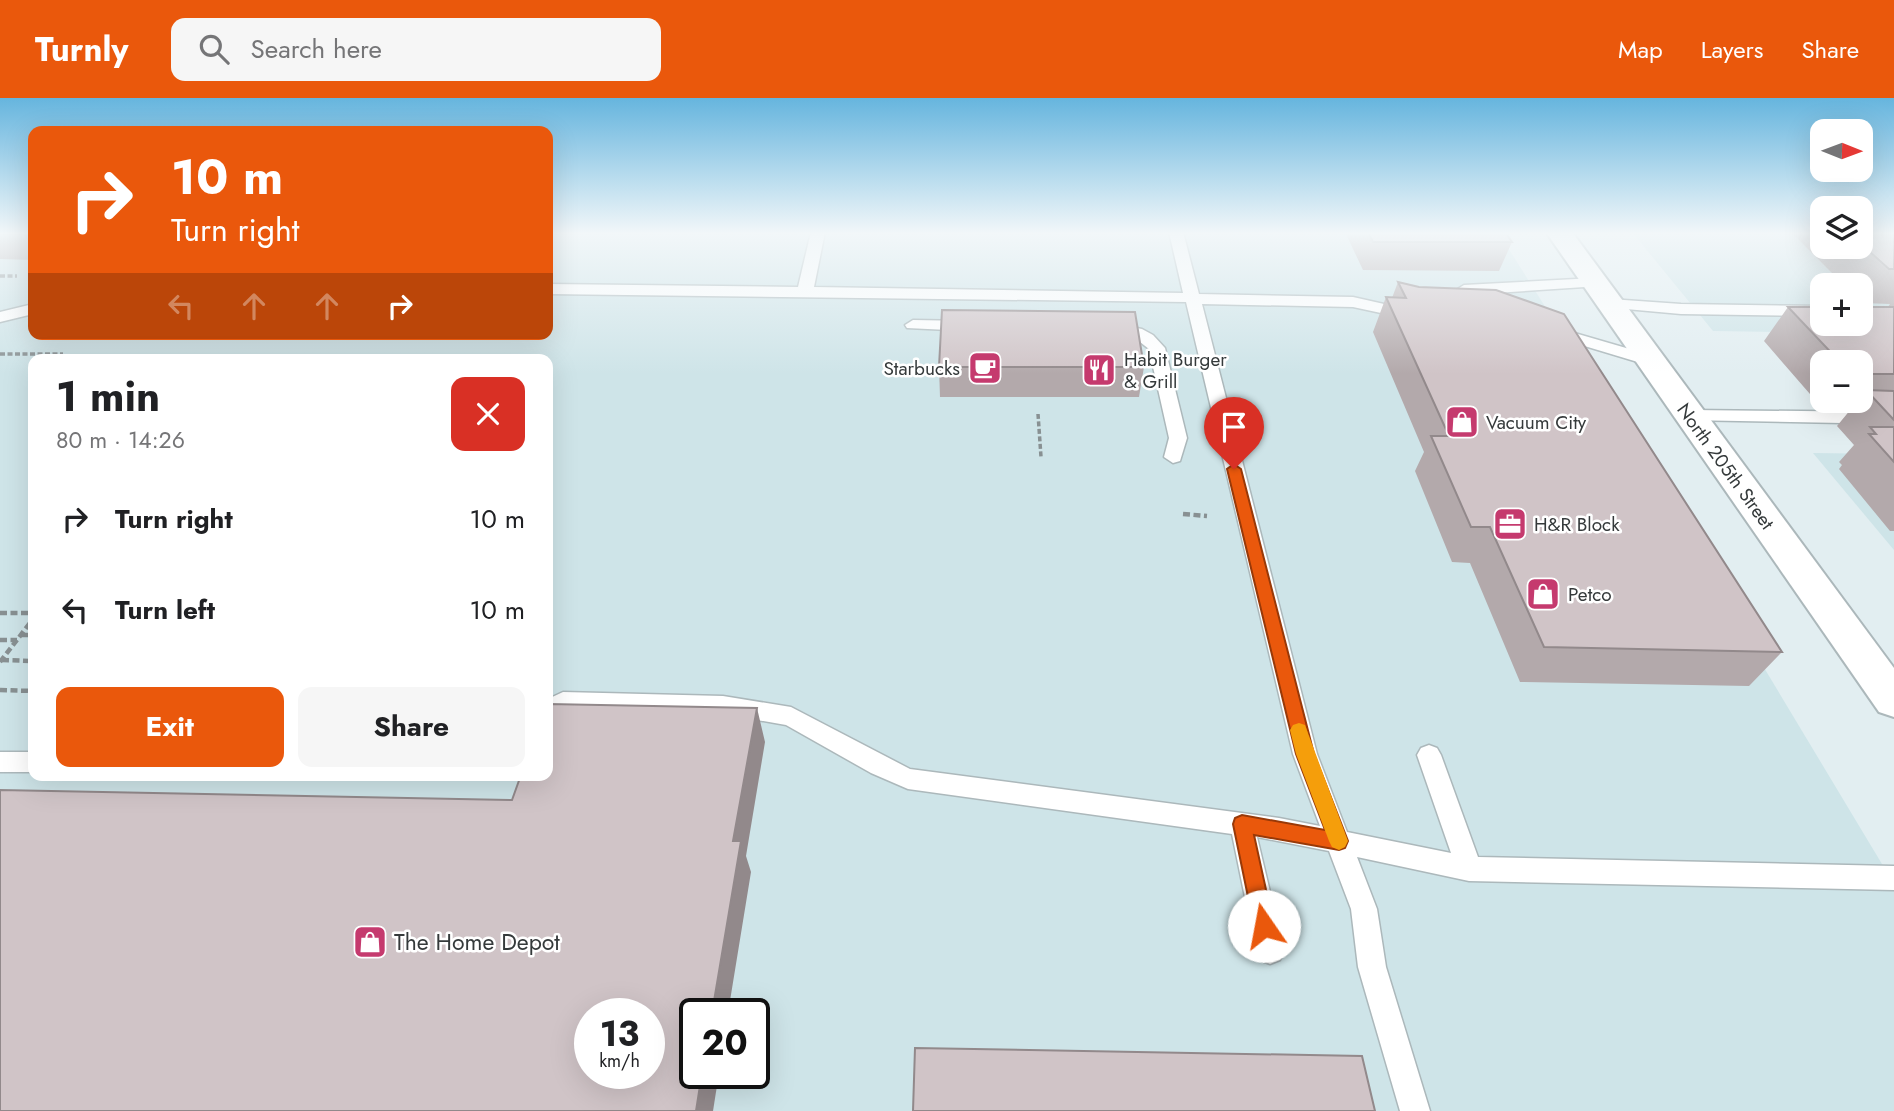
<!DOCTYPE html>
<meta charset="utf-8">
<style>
:root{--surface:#fff;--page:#f6f6f6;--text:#202124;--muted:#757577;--accent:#ea580c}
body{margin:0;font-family:Jost,sans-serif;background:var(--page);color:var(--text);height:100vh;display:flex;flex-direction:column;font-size:26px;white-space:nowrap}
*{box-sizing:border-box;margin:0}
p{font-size:23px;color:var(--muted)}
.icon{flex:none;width:38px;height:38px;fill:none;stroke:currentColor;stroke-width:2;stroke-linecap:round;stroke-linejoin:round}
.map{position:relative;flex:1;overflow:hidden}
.sheet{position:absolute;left:28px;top:256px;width:525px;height:427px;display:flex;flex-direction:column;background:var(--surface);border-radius:14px;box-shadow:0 7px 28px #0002}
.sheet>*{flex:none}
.banner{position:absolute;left:28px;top:28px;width:525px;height:214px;border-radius:14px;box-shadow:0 7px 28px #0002;background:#ea580c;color:#fff;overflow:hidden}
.needle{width:46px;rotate:91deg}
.controls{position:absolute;left:1810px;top:21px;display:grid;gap:14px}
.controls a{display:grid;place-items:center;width:63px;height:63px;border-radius:14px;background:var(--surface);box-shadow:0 7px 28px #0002;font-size:35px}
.speed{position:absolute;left:574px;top:900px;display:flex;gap:14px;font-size:35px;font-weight:700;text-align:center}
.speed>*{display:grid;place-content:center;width:91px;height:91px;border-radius:50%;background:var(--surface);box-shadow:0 7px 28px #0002;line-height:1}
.speed small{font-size:18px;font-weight:400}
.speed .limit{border:4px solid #111;border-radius:10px;background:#fff;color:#111}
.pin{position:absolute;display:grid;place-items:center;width:60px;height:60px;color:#fff;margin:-72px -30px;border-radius:50% 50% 50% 0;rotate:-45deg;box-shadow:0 0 7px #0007}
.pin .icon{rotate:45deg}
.me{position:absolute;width:77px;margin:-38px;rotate:348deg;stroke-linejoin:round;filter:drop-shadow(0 0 5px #0008)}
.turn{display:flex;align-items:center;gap:24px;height:147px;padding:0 28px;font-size:32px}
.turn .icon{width:91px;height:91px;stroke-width:2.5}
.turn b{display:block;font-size:49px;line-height:60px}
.lanes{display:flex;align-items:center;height:66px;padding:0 28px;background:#0003;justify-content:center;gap:35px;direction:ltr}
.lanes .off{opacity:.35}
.round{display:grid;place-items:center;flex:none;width:74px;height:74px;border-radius:14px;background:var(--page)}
.headline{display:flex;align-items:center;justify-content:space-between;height:119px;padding:0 28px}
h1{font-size:42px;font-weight:700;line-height:52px}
.action{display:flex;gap:14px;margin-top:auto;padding:14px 28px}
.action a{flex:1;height:80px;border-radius:14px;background:var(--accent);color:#fff;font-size:28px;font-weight:700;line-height:80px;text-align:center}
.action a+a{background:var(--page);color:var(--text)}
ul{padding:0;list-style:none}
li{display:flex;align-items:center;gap:21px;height:91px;padding:0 28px}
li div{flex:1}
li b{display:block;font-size:26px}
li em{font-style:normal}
header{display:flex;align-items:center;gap:42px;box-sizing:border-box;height:98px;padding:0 35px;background:var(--accent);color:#fff}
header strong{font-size:33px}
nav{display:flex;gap:38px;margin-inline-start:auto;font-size:24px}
.search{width:490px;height:63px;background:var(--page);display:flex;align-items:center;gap:18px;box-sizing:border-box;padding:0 24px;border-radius:14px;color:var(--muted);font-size:26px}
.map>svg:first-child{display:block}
</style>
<header>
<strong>Turnly</strong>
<div class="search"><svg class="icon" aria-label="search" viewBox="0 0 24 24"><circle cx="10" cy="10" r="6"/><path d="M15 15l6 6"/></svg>Search here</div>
<nav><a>Map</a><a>Layers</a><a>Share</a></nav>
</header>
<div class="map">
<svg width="1894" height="1013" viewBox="0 0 1894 1013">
<rect width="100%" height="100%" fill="#e2eef1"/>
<g fill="#cee4e8" fill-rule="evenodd">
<path d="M0,134H33V236H548V134H1498L1582,267L1894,786V1013H0ZM33,261H548V677H33ZM590,915H649V975H590ZM695,915H754V975H695Z"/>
<path d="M1632,134H1822V149H1860L1894,134V236L1713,233ZM1822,187H1860V226H1822Z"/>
<polygon points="1813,355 1894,356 1894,452"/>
</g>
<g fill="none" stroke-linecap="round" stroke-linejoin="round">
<defs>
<g id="service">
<polygon points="811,134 825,134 814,189 1183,195 1169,134 1183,134 1199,196 1353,199 1415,213 1417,216 1409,221 1353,209 1202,206 1317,656 1347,734 1451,755 1417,657 1421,650 1429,647 1437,650 1441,657 1478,759 1894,768 1894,792 1469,783 1357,759 1377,811 1386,869 1430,1013 1400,1013 1358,869 1351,811 1329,753 1257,739 1284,853 1280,862 1270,866 1260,862 1256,853 1232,736 908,691 871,675 786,627 723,616 566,612 548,621 548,601 563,594 723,598 791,609 910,671 1279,720 1320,728 1293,656 1186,204 548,196 548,186 798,189"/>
<polygon points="1595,180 1600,182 1603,185 1600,188 1464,197 1456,192 1464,187"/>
<polygon points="1610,201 1681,206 1822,208 1822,218 1681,216 1604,209 1602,206 1604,203"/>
<polygon points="33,206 33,216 0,224 0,214"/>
<polygon points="913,222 969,223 977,228 969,233 907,230 905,227"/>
<polygon points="1110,225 1142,231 1153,237 1165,250 1187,340 1180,363 1173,365 1164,359 1169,340 1149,251 1131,237 1104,233 1102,230 1104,227"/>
<polygon points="1554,229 1657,259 1659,263 1651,268 1548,237 1546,234 1548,231"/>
<polygon points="1691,312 1894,314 1894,326 1685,322 1682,318 1685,314"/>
<rect x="0" y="654" width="33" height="20"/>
</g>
<polygon id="primary" points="1546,134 1572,134 1894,570 1894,619 1879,614"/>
</defs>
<use href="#service" stroke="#acb8bb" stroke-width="3"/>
<use href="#primary" stroke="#acb8bb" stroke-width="4"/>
<g stroke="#889092" stroke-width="3.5" stroke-dasharray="5 2.5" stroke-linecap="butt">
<polyline points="0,178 17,178"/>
<polyline points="0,256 63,256"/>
<polyline points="1038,316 1041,359"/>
</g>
<g stroke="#889092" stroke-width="4.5" stroke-dasharray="7 3.5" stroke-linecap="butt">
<polyline points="1183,416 1207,418"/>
<polyline points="0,515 33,515"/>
<polyline points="22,537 33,537"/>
<polyline points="0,542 17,542"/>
<polyline points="2,562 33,563"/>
<polyline points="0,564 33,521"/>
<polyline points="0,592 33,593"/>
</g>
<use href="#service" fill="#fff" fill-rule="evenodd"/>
<use href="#primary" fill="#fff" fill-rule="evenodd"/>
</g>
<g fill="#b3a9ab" fill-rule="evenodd">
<polygon points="0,134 33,134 33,162 0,161"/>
<polygon points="1345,134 1505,134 1512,144 1499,173 1363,172"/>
<path d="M1791,134H1822V149H1860V134H1894V433H1890L1839,371L1842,367L1839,364L1854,347L1837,328L1851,311H1823L1764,243L1788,209H1888L1890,206L1863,205L1860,203V187H1844ZM1822,264H1860V303H1822Z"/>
<polygon points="1398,184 1782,554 1749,588 1520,584 1470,465 1452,464 1415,373 1424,354 1373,234 1386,199 1392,200"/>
<polygon points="939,269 1144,269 1139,299 940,299"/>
</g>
<g fill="#92898b">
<polygon points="26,134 33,134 33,149 23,136"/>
<polygon points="757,610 765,644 746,758 751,774 728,915 712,915 733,743"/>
<polygon points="702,975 719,975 713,1013 696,1013"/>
</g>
<g fill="#d0c4c7" stroke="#92898b" stroke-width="2" fill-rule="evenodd">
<polygon points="0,134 26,134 23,136 0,136"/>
<polygon points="1368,134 1505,134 1512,144 1373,144"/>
<polygon points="1860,134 1894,134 1894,171 1889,171 1860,145"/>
<polygon points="1398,184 1419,189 1496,192 1564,216 1782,554 1544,549 1490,429 1471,429 1431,338 1449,338 1386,199 1406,200"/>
<polygon points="1788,209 1822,209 1822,226 1860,226 1860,209 1894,209 1894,276 1860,276 1860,264 1840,264"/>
<polygon points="942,212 1135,214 1144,269 939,269"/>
<polygon points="1866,292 1894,293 1894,322"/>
<polygon points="1870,329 1894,329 1894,364 1869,336 1876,336"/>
<path d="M548,606L757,610L733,743H741L712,915H695V975H702L696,1013H0V692L512,702L521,677H548ZM590,915H649V975H590Z"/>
<polygon points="915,950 1362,958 1375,1013 913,1013"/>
</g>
<linearGradient id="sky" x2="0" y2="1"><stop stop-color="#66b5de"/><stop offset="0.49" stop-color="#f2f7f9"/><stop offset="1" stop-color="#f2f7f9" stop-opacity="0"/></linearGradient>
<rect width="1894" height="276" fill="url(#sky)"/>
<polygon fill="#ea580c" stroke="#983908" stroke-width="2" points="1234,366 1241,371 1314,656 1348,743 1345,750 1339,752 1254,737 1274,828 1271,835 1264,837 1257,835 1254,828 1233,726 1235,720 1242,717 1325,732 1296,656 1227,371"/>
<polygon fill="#f59e0b" points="1299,625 1305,627 1348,743 1345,749 1339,752 1332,749 1329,743 1296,656 1290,632 1293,627"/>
<defs>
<symbol id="cafe-square" viewBox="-11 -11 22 22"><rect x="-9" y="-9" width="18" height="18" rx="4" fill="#c53a6e" stroke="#fff"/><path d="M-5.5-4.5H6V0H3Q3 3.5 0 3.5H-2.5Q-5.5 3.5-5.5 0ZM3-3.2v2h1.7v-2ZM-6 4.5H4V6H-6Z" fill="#fff"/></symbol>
<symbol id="restaurant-square" viewBox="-11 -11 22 22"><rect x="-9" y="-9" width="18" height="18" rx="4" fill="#c53a6e" stroke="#fff"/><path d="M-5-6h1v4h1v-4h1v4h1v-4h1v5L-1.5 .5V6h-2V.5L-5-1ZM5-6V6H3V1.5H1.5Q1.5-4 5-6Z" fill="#fff"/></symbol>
<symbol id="shop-square" viewBox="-11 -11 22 22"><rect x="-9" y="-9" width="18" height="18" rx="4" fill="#c53a6e" stroke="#fff"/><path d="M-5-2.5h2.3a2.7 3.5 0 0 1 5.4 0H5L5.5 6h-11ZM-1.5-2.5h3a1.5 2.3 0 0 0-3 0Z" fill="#fff"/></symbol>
<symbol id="office-square" viewBox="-11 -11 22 22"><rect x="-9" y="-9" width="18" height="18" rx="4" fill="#c53a6e" stroke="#fff"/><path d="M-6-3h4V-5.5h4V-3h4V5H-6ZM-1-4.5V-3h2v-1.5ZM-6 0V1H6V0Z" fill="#fff"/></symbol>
</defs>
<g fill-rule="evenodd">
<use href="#cafe-square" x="966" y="251" width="38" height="38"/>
<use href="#restaurant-square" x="1080" y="253" width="38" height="38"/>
<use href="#shop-square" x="1443" y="305" width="38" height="38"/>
<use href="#office-square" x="1491" y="407" width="38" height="38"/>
<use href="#shop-square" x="1524" y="477" width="38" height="38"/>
<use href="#shop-square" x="351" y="825" width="38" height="38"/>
</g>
<g text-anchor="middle" stroke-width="5" stroke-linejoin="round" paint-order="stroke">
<g font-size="19" fill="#353a3b" stroke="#fff" text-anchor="start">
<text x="1124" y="268">Habit Burger<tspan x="1124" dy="22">&amp; Grill</tspan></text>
<text x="960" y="277" text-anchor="end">Starbucks</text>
<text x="1486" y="331">Vacuum City</text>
<text x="1534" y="433">H&amp;R Block</text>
<text x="1568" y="503">Petco</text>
</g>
<g font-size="19" fill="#353a3b" stroke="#fff">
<text transform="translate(1726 368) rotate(54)" y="7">North 205th Street</text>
</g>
<g font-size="23" fill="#353a3b" stroke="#fff" text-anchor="start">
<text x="394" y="852">The Home Depot</text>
</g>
</g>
</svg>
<div class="controls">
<a><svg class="needle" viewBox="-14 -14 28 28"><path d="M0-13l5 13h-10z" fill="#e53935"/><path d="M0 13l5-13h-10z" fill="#757577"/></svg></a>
<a><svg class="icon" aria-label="layers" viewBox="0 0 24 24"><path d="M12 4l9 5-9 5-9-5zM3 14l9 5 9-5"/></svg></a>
<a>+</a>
<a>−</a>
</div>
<div class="speed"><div>13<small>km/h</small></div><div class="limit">20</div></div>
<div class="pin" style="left:1234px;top:371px;background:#d93025"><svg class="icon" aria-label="arrive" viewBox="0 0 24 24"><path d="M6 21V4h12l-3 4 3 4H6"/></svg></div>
<svg class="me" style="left:1264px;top:828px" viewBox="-20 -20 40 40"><circle r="19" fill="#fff"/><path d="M0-13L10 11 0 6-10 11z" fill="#ea580c"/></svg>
<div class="banner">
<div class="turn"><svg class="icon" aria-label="right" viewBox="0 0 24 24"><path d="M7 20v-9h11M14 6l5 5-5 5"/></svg><div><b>10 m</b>Turn right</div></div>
<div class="lanes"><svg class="icon off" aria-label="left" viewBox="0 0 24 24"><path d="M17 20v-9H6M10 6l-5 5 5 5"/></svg><svg class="icon off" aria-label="ahead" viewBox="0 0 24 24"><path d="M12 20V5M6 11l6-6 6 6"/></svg><svg class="icon off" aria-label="ahead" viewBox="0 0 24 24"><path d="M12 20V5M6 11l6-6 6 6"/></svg><svg class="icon" aria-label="right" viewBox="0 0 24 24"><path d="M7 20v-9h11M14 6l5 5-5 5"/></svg></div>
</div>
<section class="sheet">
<div class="headline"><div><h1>1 min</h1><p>80 m · 14:26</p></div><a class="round" style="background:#d93025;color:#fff"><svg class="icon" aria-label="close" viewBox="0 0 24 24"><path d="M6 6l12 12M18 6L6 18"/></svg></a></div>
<ul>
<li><svg class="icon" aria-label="right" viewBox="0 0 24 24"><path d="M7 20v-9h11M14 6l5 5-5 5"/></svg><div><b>Turn right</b></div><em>10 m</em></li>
<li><svg class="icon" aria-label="left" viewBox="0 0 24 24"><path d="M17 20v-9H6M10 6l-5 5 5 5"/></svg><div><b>Turn left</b></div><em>10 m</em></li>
</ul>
<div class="action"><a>Exit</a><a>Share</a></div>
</section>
</div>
